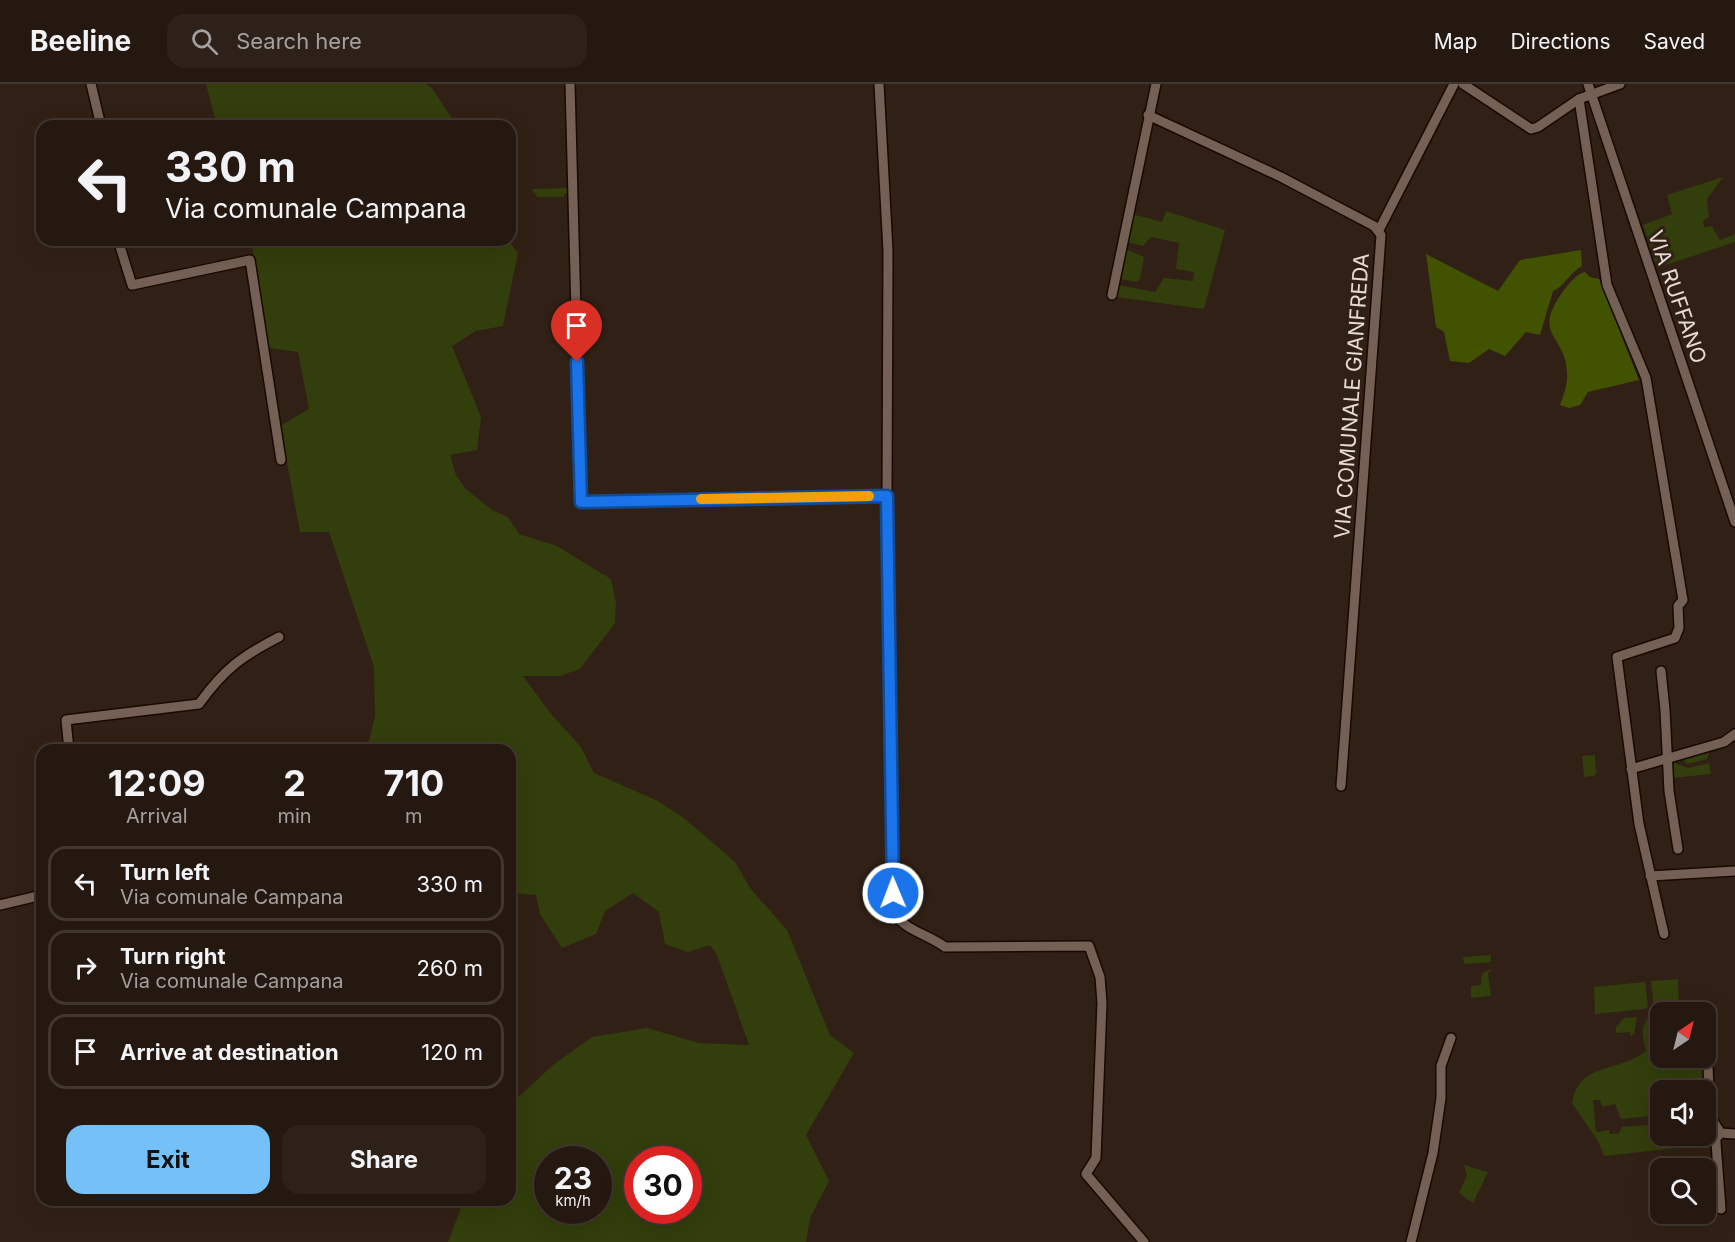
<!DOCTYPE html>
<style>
:root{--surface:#251810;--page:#2d2119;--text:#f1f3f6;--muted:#a3a09f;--line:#423730;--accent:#75c0f6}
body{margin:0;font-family:Inter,sans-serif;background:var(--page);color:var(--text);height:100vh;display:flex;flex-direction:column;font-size:22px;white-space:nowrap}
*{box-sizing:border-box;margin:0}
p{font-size:20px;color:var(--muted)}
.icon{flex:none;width:33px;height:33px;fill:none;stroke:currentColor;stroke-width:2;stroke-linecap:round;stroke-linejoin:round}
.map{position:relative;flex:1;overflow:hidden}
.sheet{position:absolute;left:36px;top:660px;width:480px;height:462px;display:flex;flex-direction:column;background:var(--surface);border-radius:18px;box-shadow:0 6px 24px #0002,0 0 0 2px var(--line)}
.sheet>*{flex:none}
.hud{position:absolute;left:36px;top:36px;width:480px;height:126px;border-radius:18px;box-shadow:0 6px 24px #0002,0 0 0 2px var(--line);background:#251810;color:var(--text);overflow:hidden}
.needle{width:39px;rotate:35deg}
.controls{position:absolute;left:1650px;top:918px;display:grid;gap:12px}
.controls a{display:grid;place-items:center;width:66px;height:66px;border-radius:12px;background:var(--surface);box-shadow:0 6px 24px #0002,0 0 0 2px var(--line);font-size:30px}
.speed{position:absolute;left:534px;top:1062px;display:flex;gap:12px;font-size:30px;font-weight:700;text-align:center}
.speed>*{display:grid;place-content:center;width:78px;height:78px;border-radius:50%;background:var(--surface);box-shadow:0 6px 24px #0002,0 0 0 2px var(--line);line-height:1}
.speed small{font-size:15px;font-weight:400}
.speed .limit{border:9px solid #d22;background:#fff;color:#111}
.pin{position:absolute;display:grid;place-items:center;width:51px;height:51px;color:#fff;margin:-62px -26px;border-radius:50% 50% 50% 0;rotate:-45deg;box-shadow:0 0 6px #0007}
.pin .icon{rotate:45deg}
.me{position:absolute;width:66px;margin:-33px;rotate:359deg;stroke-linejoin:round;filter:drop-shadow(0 0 4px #0008)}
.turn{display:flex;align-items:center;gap:21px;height:126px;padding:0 30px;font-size:27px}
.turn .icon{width:78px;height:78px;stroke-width:2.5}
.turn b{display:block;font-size:42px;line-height:51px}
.eta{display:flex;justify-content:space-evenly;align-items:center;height:102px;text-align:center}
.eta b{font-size:36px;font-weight:700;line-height:42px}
.primary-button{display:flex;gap:12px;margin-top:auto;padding:12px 30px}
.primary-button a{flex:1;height:69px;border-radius:18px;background:var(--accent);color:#111;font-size:24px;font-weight:700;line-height:69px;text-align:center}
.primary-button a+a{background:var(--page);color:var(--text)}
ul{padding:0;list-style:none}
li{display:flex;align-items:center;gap:18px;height:75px;margin:0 12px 9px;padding:0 18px;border:3px solid var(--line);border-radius:18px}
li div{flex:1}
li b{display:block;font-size:22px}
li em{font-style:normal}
header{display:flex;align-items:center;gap:36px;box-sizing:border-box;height:84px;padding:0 30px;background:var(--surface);border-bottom:2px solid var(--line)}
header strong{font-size:28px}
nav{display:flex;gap:33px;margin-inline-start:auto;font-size:21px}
.search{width:420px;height:54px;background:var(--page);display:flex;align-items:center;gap:15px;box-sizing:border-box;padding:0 21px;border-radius:18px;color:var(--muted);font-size:22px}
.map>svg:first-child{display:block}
</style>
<header>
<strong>Beeline</strong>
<div class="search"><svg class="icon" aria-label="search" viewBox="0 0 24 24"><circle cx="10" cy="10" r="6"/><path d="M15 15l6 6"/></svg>Search here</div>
<nav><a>Map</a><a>Directions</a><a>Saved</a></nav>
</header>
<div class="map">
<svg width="1735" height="1158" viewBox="0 0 1735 1158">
<rect width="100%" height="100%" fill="#312015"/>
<g fill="#323e0b" fill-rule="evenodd">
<polygon points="206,0 426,0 432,4 457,42 217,42"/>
<polygon points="1723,93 1707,115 1709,133 1703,137 1704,143 1712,142 1720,156 1735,150 1735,158 1657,184 1643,141 1672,130 1667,111"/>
<polygon points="570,104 563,113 537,113 532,105"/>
<polygon points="1166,127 1225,146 1204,225 1116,213 1118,201 1155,208 1164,194 1193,197 1194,188 1176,185 1179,159 1151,153 1143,162 1126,158 1132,130 1162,138"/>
<path d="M251,156H508L518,169L503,242L476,247L452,262L481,333L477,366L450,371L456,391L465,404L492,426L508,433L519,450L557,462L611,495L616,519L615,539L580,585L560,592H523L552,631L581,663L594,689L658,717L684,734L735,778L750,804L787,846L830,951L854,969L806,1051L829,1097L810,1134L806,1158H448L464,1116H510V1021L553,981L592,953L647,944L699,959L749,961L717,871L710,861L688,868L665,860L659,828L633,809L605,827L596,850L562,864L540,830L536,811L510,809V666H367L375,632L374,583L329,448H300L280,342L309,325L298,268L268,264ZM548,1076H598V1126H548ZM638,1076H688V1126H638Z"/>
<polygon points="1128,166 1144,173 1140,195 1137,198 1120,195 1125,167"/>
<polygon points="1718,662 1719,666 1710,667 1707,675 1687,680 1680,672"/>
<polygon points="1595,671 1596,689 1594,692 1584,693 1582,672"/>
<polygon points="1672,678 1688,684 1709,679 1711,690 1671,694 1670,679"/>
<polygon points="1491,871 1491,878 1464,880 1463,873"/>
<polygon points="1492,885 1488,890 1491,912 1471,914 1471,902 1481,901 1482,889"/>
<path d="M1678,895L1679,918H1668V928H1660V950L1647,967L1660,970V974L1705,979L1706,1006H1660V1031L1621,1035L1615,1020L1602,1023L1600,1016H1593L1596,1048L1609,1046V1050L1619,1049L1622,1043L1660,1040V1052H1706V1037L1715,1043L1714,1060L1604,1072L1598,1057L1572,1019C1580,977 1616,990 1646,967C1642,948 1639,942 1654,928L1651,897Z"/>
<polygon points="1645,898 1648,923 1645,925 1595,930 1594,903"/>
<polygon points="1637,933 1634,950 1630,952 1630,948 1616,949 1616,943 1624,934"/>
<polygon points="1464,1081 1488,1088 1473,1119 1459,1109 1467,1091"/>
</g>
<g fill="#415200">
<path d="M1581,166L1582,182C1569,189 1565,202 1553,207L1540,251L1526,248L1505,272L1489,265L1469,279L1450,277L1444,248L1436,243L1426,170L1498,207L1520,176Z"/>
<path d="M1585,188L1590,193L1599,195L1639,296L1588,308L1580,321L1569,324L1560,321C1564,310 1568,300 1567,288C1566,250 1530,252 1564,206C1570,199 1576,190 1585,188Z"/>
</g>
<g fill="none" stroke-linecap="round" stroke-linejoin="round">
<defs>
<g id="minor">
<polyline points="91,0 101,42"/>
<polyline points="570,0 581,418 887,412"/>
<path d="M879,0L888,167L887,412L893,829C907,847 927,850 945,863L1089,862L1100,893L1102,919L1096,1074L1086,1090L1144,1158"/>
<polyline points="1463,0 1531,45 1538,43 1579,15 1620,0"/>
<polyline points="1588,0 1735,438"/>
<polyline points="1579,15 1607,201 1646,294 1683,516 1678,522 1679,544 1675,554 1617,573 1639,740 1664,850"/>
<polyline points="1148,31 1281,93 1374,142 1381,151 1341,702"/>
<polyline points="1379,146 1454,0"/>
<polyline points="118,156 132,201 250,176 281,376"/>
<polyline points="1112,211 1156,0"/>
<polyline points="1661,587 1665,626 1669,707 1678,765"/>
<path d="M69,666L66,636L199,620C224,585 242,572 279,553"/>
<polyline points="1631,685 1724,658 1735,650"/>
<polyline points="1650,792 1735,787"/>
<polyline points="0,821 42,811"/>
<polyline points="1708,982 1710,1033 1721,1049 1735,1050"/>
<polyline points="1721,1125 1716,1059 1716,1054 1721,1049"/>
<polyline points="1411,1158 1433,1069 1441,1014 1441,982 1451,954"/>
</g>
</defs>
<use href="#minor" stroke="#180902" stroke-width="12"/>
<use href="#minor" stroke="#746054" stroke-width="9"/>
</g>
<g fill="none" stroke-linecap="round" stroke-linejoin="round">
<defs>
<polyline id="route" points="577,278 581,418 887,412 893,809"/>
</defs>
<use href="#route" stroke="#114b97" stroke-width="15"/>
<use href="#route" stroke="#1a73e8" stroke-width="10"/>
<polyline stroke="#f59e0b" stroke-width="10" points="701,415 869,412"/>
</g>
<g text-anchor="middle" stroke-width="6" stroke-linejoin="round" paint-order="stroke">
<g font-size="21" fill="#e7dbd5" stroke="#312015">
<text transform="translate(1677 213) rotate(71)" y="7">VIA RUFFANO</text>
<text transform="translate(1352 312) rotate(-86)" y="7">VIA COMUNALE GIANFREDA</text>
</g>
</g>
</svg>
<div class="controls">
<a><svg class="needle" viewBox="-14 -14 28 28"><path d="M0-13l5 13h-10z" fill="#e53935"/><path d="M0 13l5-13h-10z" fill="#a3a09f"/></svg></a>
<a><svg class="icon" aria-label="sound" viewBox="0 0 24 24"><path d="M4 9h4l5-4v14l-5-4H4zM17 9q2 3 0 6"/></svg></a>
<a><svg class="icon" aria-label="search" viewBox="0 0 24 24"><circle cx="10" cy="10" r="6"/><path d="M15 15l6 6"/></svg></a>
</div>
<div class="speed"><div>23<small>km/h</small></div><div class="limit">30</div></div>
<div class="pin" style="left:577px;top:278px;background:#d93025"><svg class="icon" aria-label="arrive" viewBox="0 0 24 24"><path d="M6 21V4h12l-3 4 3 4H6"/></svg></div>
<svg class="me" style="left:893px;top:809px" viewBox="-20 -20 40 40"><circle r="17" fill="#1a73e8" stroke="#fff" stroke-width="3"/><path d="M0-11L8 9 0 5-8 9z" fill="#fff"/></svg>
<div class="hud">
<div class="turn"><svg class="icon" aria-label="left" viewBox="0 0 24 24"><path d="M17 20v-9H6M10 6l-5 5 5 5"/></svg><div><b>330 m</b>Via comunale Campana</div></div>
</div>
<section class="sheet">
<div class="eta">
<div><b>12:09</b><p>Arrival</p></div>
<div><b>2</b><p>min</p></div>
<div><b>710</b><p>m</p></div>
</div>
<ul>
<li><svg class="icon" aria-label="left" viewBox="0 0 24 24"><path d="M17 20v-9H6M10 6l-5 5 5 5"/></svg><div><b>Turn left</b><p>Via comunale Campana</p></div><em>330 m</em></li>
<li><svg class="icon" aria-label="right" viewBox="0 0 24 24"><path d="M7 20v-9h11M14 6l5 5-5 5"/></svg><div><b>Turn right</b><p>Via comunale Campana</p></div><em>260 m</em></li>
<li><svg class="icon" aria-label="arrive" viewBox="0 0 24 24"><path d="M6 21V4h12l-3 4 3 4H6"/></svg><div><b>Arrive at destination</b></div><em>120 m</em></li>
</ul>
<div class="primary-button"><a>Exit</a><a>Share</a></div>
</section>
</div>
